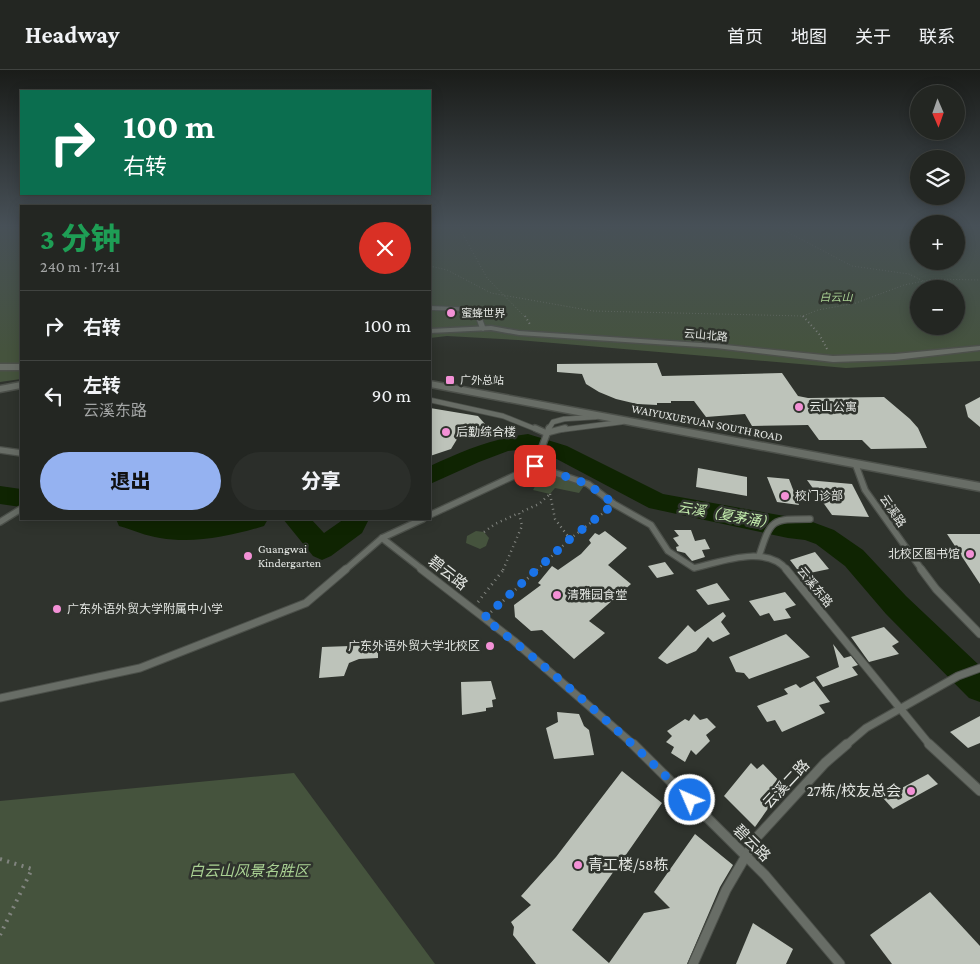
<!DOCTYPE html>
<html lang="zh">
<meta charset="utf-8">
<style>
:root{--surface:#232622;--page:#2b2e2a;--text:#f1f3f6;--muted:#a3a5a5;--line:#404340;--accent:#95b2f1}
body{margin:0;font-family:"Crimson Pro","Noto Sans SC",serif;background:var(--page);color:var(--text);height:100vh;display:flex;flex-direction:column;font-size:19px;white-space:nowrap}
*{box-sizing:border-box;margin:0}
p{font-size:16px;color:var(--muted)}
.icon{flex:none;width:28px;height:28px;fill:none;stroke:currentColor;stroke-width:2;stroke-linecap:round;stroke-linejoin:round}
.map{position:relative;flex:1;overflow:hidden}
.sheet{position:absolute;left:20px;top:135px;width:411px;height:315px;display:flex;flex-direction:column;background:var(--surface);border-radius:0px;box-shadow:0 2px 12px #0003,0 0 0 1px var(--line)}
.sheet>*{flex:none}
.hud{position:absolute;left:20px;top:20px;width:411px;height:105px;border-radius:0px;box-shadow:0 2px 12px #0003,0 0 0 1px var(--line);background:#0b6e4f;color:#fff;overflow:hidden}
.needle{width:32px;rotate:178deg}
.buttons{position:absolute;left:910px;top:15px;display:grid;gap:10px}
.buttons a{display:grid;place-items:center;width:55px;height:55px;border-radius:50%;background:var(--surface);box-shadow:0 2px 12px #0003,0 0 0 1px var(--line);font-size:25px}
.pin{position:absolute;display:grid;place-items:center;width:42px;height:42px;color:#fff;margin:-21px;border-radius:10px;box-shadow:0 2px 8px #0006}
.me{position:absolute;width:55px;margin:-28px;rotate:315deg;stroke-linejoin:round;filter:drop-shadow(0 0 4px #0008)}
.turn{display:flex;align-items:center;gap:18px;height:105px;padding:0 20px;font-size:22px}
.turn .icon{width:65px;height:65px;stroke-width:2.5}
.turn b{display:block;font-size:35px;line-height:42px}
.round{display:grid;place-items:center;flex:none;width:52px;height:52px;border-radius:26px;background:var(--page)}
.headline{display:flex;align-items:center;justify-content:space-between;height:85px;padding:0 20px}
h1{font-size:30px;font-weight:800;line-height:38px;color:#1e9e55}
.action{display:flex;gap:10px;margin-top:auto;padding:10px 20px}
.action a{flex:1;height:58px;border-radius:30px;background:var(--accent);color:#111;font-size:20px;font-weight:800;line-height:58px;text-align:center}
.action a+a{background:var(--page);color:var(--text)}
ul{padding:0;list-style:none}
li{display:flex;align-items:center;gap:15px;height:70px;padding:0 20px;border-top:1px solid var(--line)}
li div{flex:1}
li b{display:block;font-size:19px}
li em{font-style:normal}
header{display:flex;align-items:center;gap:30px;box-sizing:border-box;height:70px;padding:0 25px;background:var(--surface);border-bottom:1px solid var(--line)}
header strong{font-size:24px}
nav{display:flex;gap:28px;margin-inline-start:auto;font-size:18px}
.map>svg:first-child{display:block}
</style>
<header>
<strong>Headway</strong>
<nav><a>首页</a><a>地图</a><a>关于</a><a>联系</a></nav>
</header>
<div class="map">
<svg width="980" height="894" viewBox="0 0 980 894">
<rect width="100%" height="100%" fill="#2f332d"/>
<g fill="#45533d" fill-rule="evenodd">
<polygon points="0,157 21,157 21,309 0,312"/>
<path d="M430,157H919V191H956V157H980V291L846,298L518,270L447,266L430,268ZM919,219H956V256H919Z"/>
<polygon points="545,399 586,413 579,423 555,418 550,424 533,420"/>
<polygon points="476,461 484,462 489,468 486,476 480,479 466,473 467,466"/>
<polygon points="294,703 435,894 0,894 0,731"/>
</g>
<g fill="none" stroke-linecap="round" stroke-linejoin="round">
<g fill="#0f2402" fill-rule="evenodd">
<path d="M528,364L567,376L663,424L807,450L834,460L863,480L906,526L980,596V632L969,628L886,544L845,496L816,474L805,470L788,468L649,438L551,386L527,379L508,381L479,392L430,414V396C462,381 493,368 528,364Z"/>
<polygon points="0,416 21,419 21,437 0,434"/>
<path d="M116,449H268L264,456C231,466 195,474 160,468C146,466 133,460 119,456Z"/>
<polygon points="283,449 311,449 324,463 344,449 369,449 362,463 331,486 322,490 313,486"/>
</g>
</g>
<g fill="#bdc3ba">
<polygon points="657,293 662,306 782,303 798,326 808,328 884,327 910,349 918,358 927,378 871,379 862,370 819,370 808,355 752,356 745,344 706,347 694,331 671,331 671,333 657,333 657,335 637,334 616,329 599,322 586,314 582,304 557,302 557,294"/>
<polygon points="980,327 980,357 968,347 965,335"/>
<polygon points="430,338 478,346 485,354 483,359 478,361 462,361 451,379 430,386"/>
<polygon points="698,398 747,407 747,426 696,417"/>
<polygon points="767,407 789,409 799,435 777,432"/>
<polygon points="807,410 852,414 869,447 832,445"/>
<polygon points="674,460 691,460 695,471 705,469 710,479 702,480 705,487 692,491 685,483 677,481 676,477 679,476 673,468 679,466"/>
<polygon points="605,461 627,478 608,495 631,514 589,551 605,563 574,589 542,560 531,561 515,547 514,535 541,515 538,513 552,496 558,500 581,484 591,473 589,470 595,463 599,465"/>
<polygon points="947,464 980,464 980,514"/>
<polygon points="815,482 829,499 805,504 800,503 790,490"/>
<polygon points="665,492 674,504 657,508 648,496"/>
<polygon points="717,513 730,530 708,535 696,520"/>
<polygon points="785,522 796,535 785,539 791,548 774,551 769,543 760,546 749,531"/>
<polygon points="723,542 726,546 721,552 730,564 713,572 708,567 696,581 667,594 658,588 688,555 695,562"/>
<polygon points="884,557 899,572 892,576 899,584 869,592 851,567"/>
<polygon points="786,564 810,587 749,609 744,603 736,602 729,587"/>
<polygon points="833,574 844,588 851,586 858,595 852,597 858,605 823,617 816,607 839,597"/>
<polygon points="378,575 378,588 359,589 349,593 344,606 319,608 322,577"/>
<polygon points="491,611 496,629 492,630 493,637 486,638 486,641 462,645 461,612"/>
<polygon points="814,611 830,632 819,635 825,643 782,662 775,650 767,652 757,636 788,624 784,619 796,614 800,618"/>
<polygon points="557,642 579,644 584,656 589,660 594,685 554,689 546,658 558,652"/>
<polygon points="694,644 700,650 707,648 716,657 706,665 710,671 696,685 691,680 685,692 671,683 674,677 666,672 672,666 667,661 685,649 689,651"/>
<polygon points="980,646 980,673 968,678 950,662"/>
<polygon points="751,693 757,699 763,694 784,716 755,757 724,726"/>
<polygon points="622,701 662,733 623,789 604,790 614,801 572,860 609,893 644,843 670,838 654,822 695,764 733,795 720,817 687,894 536,894 513,865 514,857 511,852 531,835 521,826 556,787"/>
<polygon points="928,704 938,714 893,739 883,728"/>
<polygon points="930,822 980,876 980,894 892,894 870,865"/>
<polygon points="753,853 793,879 786,894 736,894"/>
</g>
<g fill="none" stroke-linecap="round" stroke-linejoin="round">
<defs>
<g id="service-far3">
<polyline points="430,330 503,346 538,360"/>
<polyline points="548,360 553,352 564,349 596,347"/>
<polyline points="560,360 622,352"/>
</g>
<g id="service-far2">
<polyline points="535,358 546,363 565,358"/>
<polyline points="0,380 21,383"/>
<polyline points="855,393 865,420 922,500"/>
<path d="M535,396L588,414L614,434L651,455L668,481L694,498C721,492 766,474 787,500"/>
<polyline points="430,445 535,396 549,358"/>
<polyline points="0,452 21,439"/>
<polyline points="382,468 423,500"/>
<path d="M759,486C771,449 771,449 810,449"/>
<polyline points="345,500 382,468 423,449"/>
</g>
<g id="service-far1">
<polyline points="421,499 514,571 634,675"/>
<polyline points="786,499 930,675"/>
<polyline points="921,499 936,519 980,564"/>
<polyline points="0,628 140,598 306,533 346,499"/>
<polyline points="846,675 866,658 958,606 980,598"/>
</g>
<g id="service">
<polyline points="633,674 765,805 840,894"/>
<polyline points="929,674 980,721"/>
<polyline points="693,894 726,820 757,767 825,693 847,674"/>
</g>
<polygon id="pedestrian" points="430,236 478,238 486,259 483,261 480,259 474,241 430,240"/>
<g id="minor">
<polygon points="491,256 519,261 716,274 833,286 895,284 980,276 980,280 895,290 833,292 716,278 519,265 491,260 430,263 430,259"/>
<rect x="0" y="294" width="21" height="6"/>
<polygon points="430,311 980,413 980,421 430,317"/>
<polygon points="21,312 21,318 0,322 0,316"/>
</g>
</defs>
<use href="#service-far3" stroke="#4c504a" stroke-width="6"/>
<use href="#service-far2" stroke="#4c504a" stroke-width="8"/>
<use href="#service-far1" stroke="#4c504a" stroke-width="9"/>
<use href="#service" stroke="#4c504a" stroke-width="11"/>
<use href="#pedestrian" stroke="#4c504a" stroke-width="2"/>
<use href="#minor" stroke="#4c504a" stroke-width="3"/>
<g stroke="#81847f" stroke-width="1" stroke-dasharray="0.5 2.5" stroke-linecap="butt">
<polyline points="459,157 487,208 526,248"/>
<polyline points="570,157 607,161 615,157"/>
<polyline points="778,157 852,196 909,204 923,211"/>
<polyline points="430,196 447,200 491,223 593,241 803,246 818,240 856,233 904,215 934,209 980,210"/>
<polyline points="803,246 804,248"/>
</g>
<g stroke="#81847f" stroke-width="2" stroke-dasharray="1 3" stroke-linecap="butt">
<polyline points="525,246 531,256"/>
<polyline points="803,246 819,264 827,279"/>
</g>
<g stroke="#81847f" stroke-width="2.5" stroke-dasharray="1 4" stroke-linecap="butt">
<polyline points="550,424 555,449 570,469"/>
<polyline points="484,462 495,454 519,443"/>
<polyline points="503,500 522,456 519,443 539,434 550,424"/>
<polyline points="537,500 570,469 607,440"/>
</g>
<g stroke="#81847f" stroke-width="3" stroke-dasharray="1 4.5" stroke-linecap="butt">
<polyline points="478,532 504,499"/>
<polyline points="491,542 538,499"/>
</g>
<polyline stroke="#81847f" stroke-width="4" stroke-dasharray="2 5.5" stroke-linecap="butt" points="0,789 32,799 0,865"/>
<use href="#service-far3" stroke="#686d66" stroke-width="4.5"/>
<use href="#service-far2" stroke="#686d66" stroke-width="5.5"/>
<use href="#service-far1" stroke="#686d66" stroke-width="7"/>
<use href="#service" stroke="#686d66" stroke-width="9"/>
<use href="#pedestrian" fill="#686d66" fill-rule="evenodd"/>
<use href="#minor" fill="#686d66" fill-rule="evenodd"/>
</g>
<linearGradient id="sky" x2="0" y2="1"><stop stop-color="#1a1c19"/><stop offset="0.55" stop-color="#475057"/><stop offset="1" stop-color="#475057" stop-opacity="0"/></linearGradient>
<rect width="980" height="283" fill="url(#sky)"/>
<g fill="none" stroke-linecap="round" stroke-linejoin="round">
<path stroke="#1a73e8" stroke-width="9" stroke-dasharray="0 16.2" d="M535,396L588,414L614,434L570,469L484,548C556,604 626,666 690,730"/>
</g>
<g fill="#f391d6" stroke="#2f332d" stroke-width="2">
<circle cx="451" cy="243" r="5"/>
<rect x="445" y="305" width="10" height="10" rx="2.5"/>
<circle cx="799" cy="337" r="5"/>
<circle cx="446" cy="362" r="5"/>
<circle cx="785" cy="426" r="5"/>
<circle cx="970" cy="484" r="5"/>
<circle cx="248" cy="486" r="5"/>
<circle cx="557" cy="525" r="5"/>
<circle cx="57" cy="539" r="5"/>
<circle cx="490" cy="576" r="5"/>
<circle cx="911" cy="721" r="5"/>
<circle cx="578" cy="795" r="5"/>
</g>
<g text-anchor="middle" stroke-width="5" stroke-linejoin="round" paint-order="stroke">
<g font-size="11" font-style="italic" fill="#a9d193" stroke="#2f332d">
<text x="836" y="231">白云山</text>
</g>
<g font-size="11" fill="#e3e6e2" stroke="#2f332d" text-anchor="start">
<text x="461" y="247">蜜蜂世界</text>
<text x="460" y="314">广外总站</text>
</g>
<g font-size="11" fill="#e3e6e2" stroke="#2f332d">
<text transform="translate(706 265) rotate(5)" y="4">云山北路</text>
</g>
<g font-size="12" fill="#e3e6e2" stroke="#2f332d" text-anchor="start">
<text x="809" y="341">云山公寓</text>
<text x="456" y="366">后勤综合楼</text>
<text x="795" y="430">校门诊部</text>
<text x="258" y="483">Guangwai<tspan x="258" dy="14">Kindergarten</tspan></text>
<text x="960" y="488" text-anchor="end">北校区图书馆</text>
<text x="567" y="529">清雅园食堂</text>
<text x="67" y="543">广东外语外贸大学附属中小学</text>
<text x="480" y="580" text-anchor="end">广东外语外贸大学北校区</text>
</g>
<g font-size="12" fill="#e3e6e2" stroke="#2f332d">
<text transform="translate(707 353) rotate(11)" y="4">WAIYUXUEYUAN SOUTH ROAD</text>
<text transform="translate(893 441) rotate(56)" y="4">云溪路</text>
<text transform="translate(815 517) rotate(51)" y="4">云溪东路</text>
</g>
<g font-size="14" font-style="italic" fill="#c3ecad" stroke="#2f332d">
<text transform="translate(726 445) rotate(10)" y="5">云溪（夏茅涌）</text>
</g>
<g font-size="15" fill="#e3e6e2" stroke="#2f332d">
<text transform="translate(448 503) rotate(38)" y="5">碧云路</text>
<text transform="translate(786 714) rotate(-47)" y="5">云溪二路</text>
<text transform="translate(752 773) rotate(45)" y="5">碧云路</text>
</g>
<g font-size="15" fill="#e3e6e2" stroke="#2f332d" text-anchor="end">
<text x="901" y="726">27栋/校友总会</text>
<text x="588" y="800" text-anchor="start">青工楼/58栋</text>
</g>
<g font-size="15" font-style="italic" fill="#a9d193" stroke="#2f332d">
<text x="249" y="806">白云山风景名胜区</text>
</g>
</g>
</svg>
<div class="buttons">
<a><svg class="needle" viewBox="-14 -14 28 28"><path d="M0-13l5 13h-10z" fill="#e53935"/><path d="M0 13l5-13h-10z" fill="#a3a5a5"/></svg></a>
<a><svg class="icon" aria-label="layers" viewBox="0 0 24 24"><path d="M12 4l9 5-9 5-9-5zM3 14l9 5 9-5"/></svg></a>
<a>+</a>
<a>−</a>
</div>
<div class="pin" style="left:535px;top:396px;background:#d93025"><svg class="icon" aria-label="arrive" viewBox="0 0 24 24"><path d="M6 21V4h12l-3 4 3 4H6"/></svg></div>
<svg class="me" style="left:690px;top:730px" viewBox="-20 -20 40 40"><circle r="17" fill="#1a73e8" stroke="#fff" stroke-width="3"/><path d="M0-11L8 9 0 5-8 9z" fill="#fff"/></svg>
<div class="hud">
<div class="turn"><svg class="icon" aria-label="right" viewBox="0 0 24 24"><path d="M7 20v-9h11M14 6l5 5-5 5"/></svg><div><b>100 m</b>右转</div></div>
</div>
<section class="sheet">
<div class="headline"><div><h1>3 分钟</h1><p>240 m · 17:41</p></div><a class="round" style="background:#d93025;color:#fff"><svg class="icon" aria-label="close" viewBox="0 0 24 24"><path d="M6 6l12 12M18 6L6 18"/></svg></a></div>
<ul>
<li><svg class="icon" aria-label="right" viewBox="0 0 24 24"><path d="M7 20v-9h11M14 6l5 5-5 5"/></svg><div><b>右转</b></div><em>100 m</em></li>
<li><svg class="icon" aria-label="left" viewBox="0 0 24 24"><path d="M17 20v-9H6M10 6l-5 5 5 5"/></svg><div><b>左转</b><p>云溪东路</p></div><em>90 m</em></li>
</ul>
<div class="action"><a>退出</a><a>分享</a></div>
</section>
</div>
